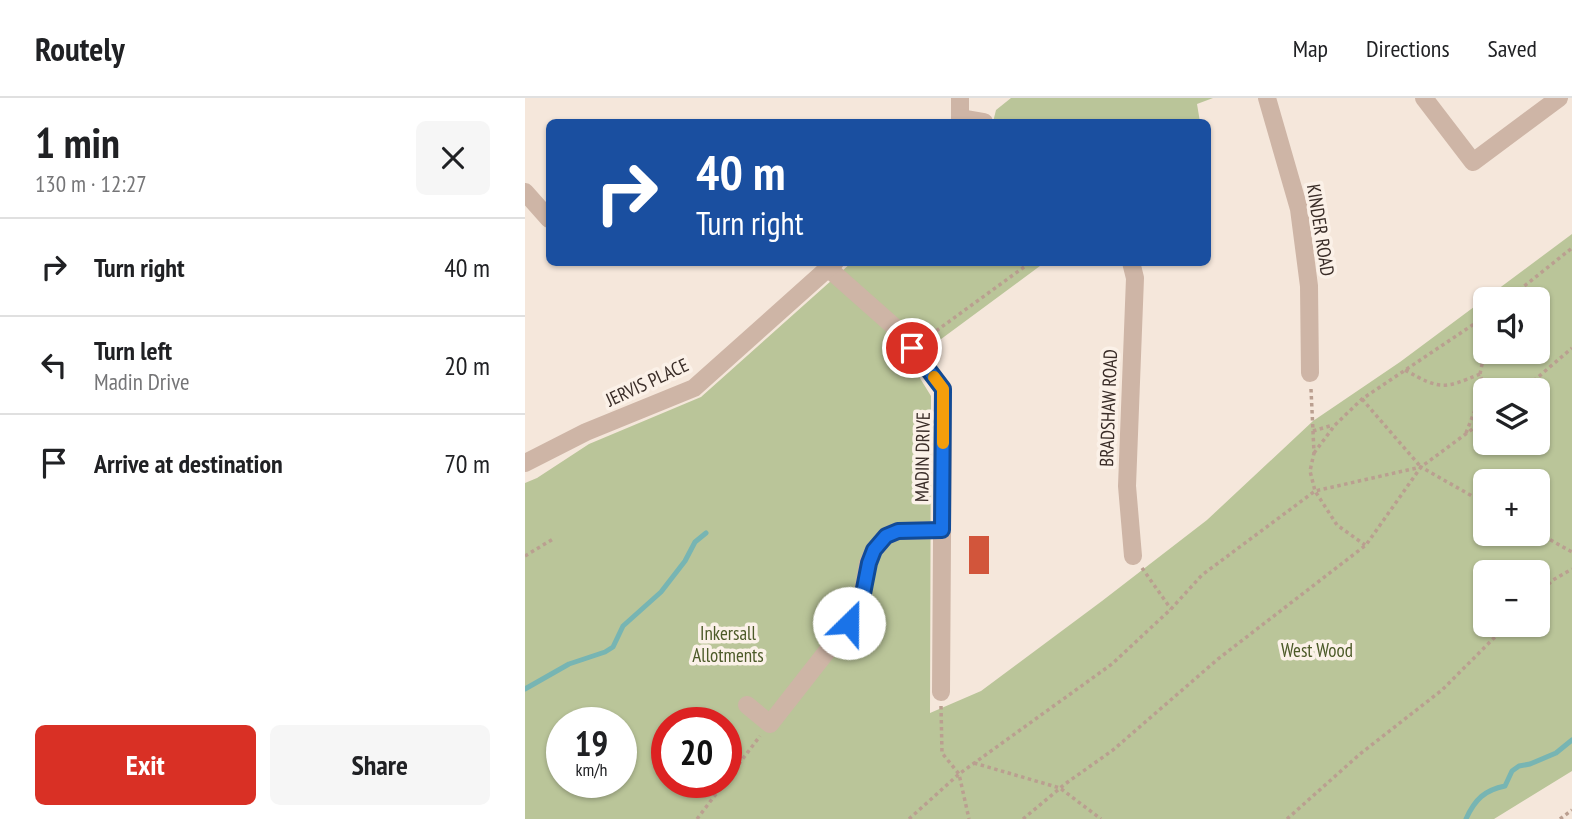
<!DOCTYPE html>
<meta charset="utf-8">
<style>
:root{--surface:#fff;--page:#f6f6f6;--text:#202124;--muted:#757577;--line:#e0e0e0;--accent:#d93025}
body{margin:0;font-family:"PT Sans Narrow",sans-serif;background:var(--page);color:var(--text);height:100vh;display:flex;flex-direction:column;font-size:26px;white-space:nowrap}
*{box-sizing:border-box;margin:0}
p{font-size:23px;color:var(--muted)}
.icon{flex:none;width:38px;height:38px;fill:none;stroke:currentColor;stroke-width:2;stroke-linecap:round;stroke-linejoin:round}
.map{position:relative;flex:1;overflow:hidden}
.panel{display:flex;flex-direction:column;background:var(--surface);width:525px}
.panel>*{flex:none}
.banner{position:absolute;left:21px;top:21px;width:665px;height:147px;border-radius:10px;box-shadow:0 2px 5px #0004;background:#1a4fa0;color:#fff;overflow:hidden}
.fabs{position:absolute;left:948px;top:189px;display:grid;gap:14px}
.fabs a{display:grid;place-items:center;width:77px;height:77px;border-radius:10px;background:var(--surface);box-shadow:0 2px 5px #0004;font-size:35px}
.speed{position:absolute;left:21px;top:609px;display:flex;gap:14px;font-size:35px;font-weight:700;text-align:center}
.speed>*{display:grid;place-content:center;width:91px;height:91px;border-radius:50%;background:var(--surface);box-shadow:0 2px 5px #0004;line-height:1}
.speed small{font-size:18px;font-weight:400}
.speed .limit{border:10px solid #d22;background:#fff;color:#111}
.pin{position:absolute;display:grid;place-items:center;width:60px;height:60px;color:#fff;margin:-30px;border:4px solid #fff;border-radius:50%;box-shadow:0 2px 7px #0007}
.me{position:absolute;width:77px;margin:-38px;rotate:23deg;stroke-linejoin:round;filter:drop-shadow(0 0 5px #0008)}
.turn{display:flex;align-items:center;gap:24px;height:147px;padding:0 35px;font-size:32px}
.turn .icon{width:91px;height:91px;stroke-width:2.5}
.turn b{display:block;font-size:49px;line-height:60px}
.round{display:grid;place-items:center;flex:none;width:74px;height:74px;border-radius:10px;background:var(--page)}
.head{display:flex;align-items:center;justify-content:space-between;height:119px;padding:0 35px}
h1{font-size:42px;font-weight:700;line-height:52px}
.button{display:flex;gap:14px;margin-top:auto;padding:14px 35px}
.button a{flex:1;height:80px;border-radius:10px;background:var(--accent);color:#fff;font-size:28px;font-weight:700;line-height:80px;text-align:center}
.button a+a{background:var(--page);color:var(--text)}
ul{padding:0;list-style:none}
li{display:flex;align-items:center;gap:21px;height:98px;padding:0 35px;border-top:2px solid var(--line)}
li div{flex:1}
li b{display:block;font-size:26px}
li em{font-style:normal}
header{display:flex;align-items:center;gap:42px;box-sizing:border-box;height:98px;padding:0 35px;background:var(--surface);border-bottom:2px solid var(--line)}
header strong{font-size:33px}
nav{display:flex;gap:38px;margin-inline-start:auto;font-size:24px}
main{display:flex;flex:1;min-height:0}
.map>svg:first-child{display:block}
</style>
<header>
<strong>Routely</strong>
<nav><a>Map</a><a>Directions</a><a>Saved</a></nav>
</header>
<main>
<section class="panel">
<div class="head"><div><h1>1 min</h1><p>130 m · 12:27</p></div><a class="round"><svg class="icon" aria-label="close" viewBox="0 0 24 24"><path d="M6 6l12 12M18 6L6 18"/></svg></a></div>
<ul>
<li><svg class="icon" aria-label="right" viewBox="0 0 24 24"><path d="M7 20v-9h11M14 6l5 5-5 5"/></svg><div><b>Turn right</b></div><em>40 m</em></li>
<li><svg class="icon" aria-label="left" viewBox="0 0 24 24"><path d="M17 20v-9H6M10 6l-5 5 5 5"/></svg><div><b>Turn left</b><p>Madin Drive</p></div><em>20 m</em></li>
<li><svg class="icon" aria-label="arrive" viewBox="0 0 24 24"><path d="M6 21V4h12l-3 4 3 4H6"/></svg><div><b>Arrive at destination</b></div><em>70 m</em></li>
</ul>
<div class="button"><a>Exit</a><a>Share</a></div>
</section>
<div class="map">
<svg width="1047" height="721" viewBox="0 0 1047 721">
<rect width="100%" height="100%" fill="#f5e7db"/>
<g fill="#bac599" fill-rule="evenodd">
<polygon points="486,0 688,0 672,6 675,24 468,24 471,12"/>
<path d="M1047,136V673L969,721H0V385L12,380L64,346L176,299L326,165H519L385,264L406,298L405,615L456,593L577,503L682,422L788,323L875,264ZM961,201H1013V254H961ZM961,292H1013V345H961ZM961,383H1013V436H961ZM961,474H1013V527H961ZM37,625H96V684H37ZM142,625H201V684H142Z"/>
</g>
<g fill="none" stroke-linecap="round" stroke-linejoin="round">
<g stroke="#77b5b3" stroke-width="5">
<polyline points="0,591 44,566 80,554 88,549 98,528 136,494 160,463 170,444 181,435"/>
<path d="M941,721C950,701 960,692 980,688L987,673L994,668L1005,666L1031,655L1047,642"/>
</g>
</g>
<rect fill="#d2553b" x="444" y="438" width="20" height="38"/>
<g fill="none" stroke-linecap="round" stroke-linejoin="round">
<g stroke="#ba9f90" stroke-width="3.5" stroke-dasharray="3.5 3.5" stroke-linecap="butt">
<polyline points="983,201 1047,150"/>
<polyline points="400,241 506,164"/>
<path d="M880,272C915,292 919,291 955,276"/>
<polyline points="786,291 789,355 785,373 790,393 812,427 840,447"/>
<polyline points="998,292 1047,250"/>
<polyline points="837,301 895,368"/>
<polyline points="788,333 808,327"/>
<polyline points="941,335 959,289 955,276 961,247"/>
<polyline points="789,355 810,327 837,301 961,218"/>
<polyline points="1013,435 1047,454"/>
<polyline points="0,458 28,441"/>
<polyline points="617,470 646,511"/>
<polyline points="1013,496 1028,482 1047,471"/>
<polyline points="416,608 417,655 434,676 444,721"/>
<polyline points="449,665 535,690 576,721"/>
<polyline points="201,683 235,638"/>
<polyline points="172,721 200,684"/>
<polyline points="384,721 434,676 587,566 646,511 677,477 790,393 896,369 961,406"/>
<polyline points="498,721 540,686 588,652 693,561 841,447 896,369 961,321"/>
<polyline points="762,721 835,656 917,592 982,527"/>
<polyline points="1035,721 1047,712"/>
</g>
<g stroke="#ceb5a6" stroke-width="18">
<polyline points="435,0 435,24"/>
<polyline points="742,0 774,111 784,188 785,275"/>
<polyline points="899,0 948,64 1034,0"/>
<polyline points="436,20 459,24"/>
<polyline points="0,94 24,121"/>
<polyline points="606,164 610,180 602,388 608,458"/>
<polyline points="304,171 374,233 418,291 416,594"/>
<polyline points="0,365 61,334 169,290 310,164"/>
<polyline points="222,607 245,626 335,511 343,465 349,452 361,438 373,433 417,432"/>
</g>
</g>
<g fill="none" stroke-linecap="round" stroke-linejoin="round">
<defs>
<polyline id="route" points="324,525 335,511 344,465 349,452 361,438 373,433 417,432 418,291 387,250"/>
</defs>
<use href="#route" stroke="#114b97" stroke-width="18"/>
<use href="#route" stroke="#1a73e8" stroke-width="12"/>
<polyline stroke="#f59e0b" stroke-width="12" points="409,279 418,291 418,345"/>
</g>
<g text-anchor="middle" stroke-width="7" stroke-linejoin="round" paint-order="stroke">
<g font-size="19" fill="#392c27" stroke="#fbf1e8">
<text transform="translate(796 132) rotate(81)" y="7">KINDER ROAD</text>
<text transform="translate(122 284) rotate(-25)" y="7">JERVIS PLACE</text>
<text transform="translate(583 310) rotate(-88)" y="7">BRADSHAW ROAD</text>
<text transform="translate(397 359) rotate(-89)" y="7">MADIN DRIVE</text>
</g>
<g font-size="19" fill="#4c5a28" stroke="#fbf1e8">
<text x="203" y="542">Inkersall<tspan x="203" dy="22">Allotments</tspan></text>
<text x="792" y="559">West Wood</text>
</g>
</g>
</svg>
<div class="fabs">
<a><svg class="icon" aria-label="sound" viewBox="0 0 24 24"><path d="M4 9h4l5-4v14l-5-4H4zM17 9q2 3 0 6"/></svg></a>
<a><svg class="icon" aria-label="layers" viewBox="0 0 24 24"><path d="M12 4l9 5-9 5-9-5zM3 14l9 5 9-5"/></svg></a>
<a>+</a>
<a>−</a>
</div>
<div class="speed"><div>19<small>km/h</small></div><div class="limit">20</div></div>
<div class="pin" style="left:387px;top:250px;background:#d93025"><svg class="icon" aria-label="arrive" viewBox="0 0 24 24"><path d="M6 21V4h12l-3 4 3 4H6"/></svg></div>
<svg class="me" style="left:324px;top:525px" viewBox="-20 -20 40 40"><circle r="19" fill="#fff"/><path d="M0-13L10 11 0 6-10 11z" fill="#1a73e8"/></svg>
<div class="banner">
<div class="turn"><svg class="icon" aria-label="right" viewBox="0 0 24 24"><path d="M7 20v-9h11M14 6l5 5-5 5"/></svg><div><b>40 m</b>Turn right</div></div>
</div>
</div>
</main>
